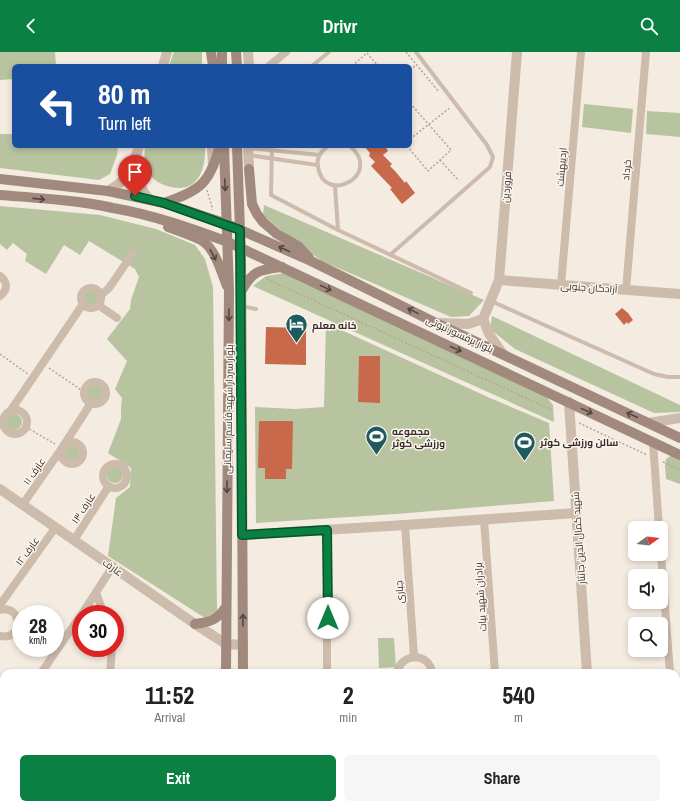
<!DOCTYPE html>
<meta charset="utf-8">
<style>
:root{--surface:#fff;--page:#f6f6f6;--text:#222;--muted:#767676;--accent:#0b8043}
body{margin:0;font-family:"Archivo Narrow",Cairo,sans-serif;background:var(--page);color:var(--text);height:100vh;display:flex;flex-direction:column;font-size:15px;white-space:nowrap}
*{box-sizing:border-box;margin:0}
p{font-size:13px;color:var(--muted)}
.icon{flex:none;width:22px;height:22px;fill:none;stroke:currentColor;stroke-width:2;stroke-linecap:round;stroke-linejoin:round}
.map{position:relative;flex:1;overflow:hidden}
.details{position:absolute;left:0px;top:617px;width:680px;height:140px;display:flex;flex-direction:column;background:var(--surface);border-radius:12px 12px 0 0;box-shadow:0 2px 6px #0003}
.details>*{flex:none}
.top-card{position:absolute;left:12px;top:12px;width:400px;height:84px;border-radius:6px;box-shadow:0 2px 6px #0003;background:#1a4fa0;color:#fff;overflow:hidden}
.needle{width:26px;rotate:76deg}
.tools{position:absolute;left:628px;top:469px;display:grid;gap:8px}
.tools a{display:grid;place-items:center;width:40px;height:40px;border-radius:6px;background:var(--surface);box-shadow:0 2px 6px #0003;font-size:20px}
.speed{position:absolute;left:12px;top:553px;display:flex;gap:8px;font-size:20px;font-weight:700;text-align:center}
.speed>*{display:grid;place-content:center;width:52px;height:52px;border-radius:50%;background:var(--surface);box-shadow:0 2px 6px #0003;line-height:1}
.speed small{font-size:10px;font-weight:400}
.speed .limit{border:6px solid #d22;background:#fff;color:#111}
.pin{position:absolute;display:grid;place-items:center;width:34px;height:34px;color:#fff;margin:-41px -17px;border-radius:50% 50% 50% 0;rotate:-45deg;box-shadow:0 0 4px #0007}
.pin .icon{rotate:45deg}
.me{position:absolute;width:44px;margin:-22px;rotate:0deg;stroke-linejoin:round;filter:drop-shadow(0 0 3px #0008)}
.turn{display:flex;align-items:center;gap:14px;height:84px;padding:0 20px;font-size:18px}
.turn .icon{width:52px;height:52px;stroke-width:2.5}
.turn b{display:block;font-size:28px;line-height:34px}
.eta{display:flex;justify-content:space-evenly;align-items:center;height:68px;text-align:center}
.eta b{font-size:24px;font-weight:800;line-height:28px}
.primary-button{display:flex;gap:8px;margin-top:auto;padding:8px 20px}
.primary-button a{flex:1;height:46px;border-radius:6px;background:var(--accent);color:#fff;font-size:16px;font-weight:800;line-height:46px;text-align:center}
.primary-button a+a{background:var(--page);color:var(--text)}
header{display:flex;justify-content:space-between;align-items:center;height:52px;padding:0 20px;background:var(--accent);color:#fff;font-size:18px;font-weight:800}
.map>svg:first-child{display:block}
</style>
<header><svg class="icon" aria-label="back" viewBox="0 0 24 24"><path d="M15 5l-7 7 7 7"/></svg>Drivr<svg class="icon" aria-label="search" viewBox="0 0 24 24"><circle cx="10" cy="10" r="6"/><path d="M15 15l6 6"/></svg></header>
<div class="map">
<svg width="680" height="757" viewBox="0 0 680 757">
<rect width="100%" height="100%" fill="#f4ebe1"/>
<g fill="#b8c4a0">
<polygon points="0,0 55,0 56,14 14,14 14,27 0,28"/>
<polygon points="174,0 202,0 202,14 169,14"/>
<polygon points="584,52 633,57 631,81 582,75"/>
<polygon points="647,59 680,61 680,85 646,82"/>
<polygon points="0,82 14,82 14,94 118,94 117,103 110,122 99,128 0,116"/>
<path d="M145,94H205C206,119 197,143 167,134C160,132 153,127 149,122C144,114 144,102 145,94Z"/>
<polygon points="264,153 484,248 469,264 451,265 322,209 291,187 263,163"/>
<polygon points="0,154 100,163 156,177 195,193 205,207 213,235 217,559 205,566 108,504 116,446 130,435 131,416 108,401 121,367 121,355 122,346 115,337 127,309 107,287 130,257 131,248 139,225 135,217 89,189 80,203 64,193 46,222 25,209 27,202 13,191 7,198 0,192"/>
<polygon points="285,221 545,343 553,353 554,370 253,234 266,224"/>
<circle cx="91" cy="245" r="8"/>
<polygon points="492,264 680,353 680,360 654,361 515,297 490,277"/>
<polygon points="326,271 490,346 549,371 554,449 396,462 256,471 255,355 295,357 324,355"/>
<circle cx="95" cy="341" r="8"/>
<circle cx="14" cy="370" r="8"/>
<circle cx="72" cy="401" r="8"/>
<polygon points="672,403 680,407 680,432 666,427 665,414 666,407"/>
<circle cx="115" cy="423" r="8"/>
<polygon points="378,586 394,586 396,615 379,616"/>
</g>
<g fill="#c8694b">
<polygon points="364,94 385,94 388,99 383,103 392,112 390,114 395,119 405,131 406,129 415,141 402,152 390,137 392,136 371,114 375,110 369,104 370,101"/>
<polygon points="622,256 628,261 633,268 628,272 627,270 624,273 615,262"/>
<polygon points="266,275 306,276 306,313 265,312"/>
<polygon points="359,304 380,304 380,351 358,350"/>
<polygon points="259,369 293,369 292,417 286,417 286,427 265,427 265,416 258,416"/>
</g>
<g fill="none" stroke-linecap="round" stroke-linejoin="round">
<g stroke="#b9a596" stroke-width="1.5" stroke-dasharray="2 2" stroke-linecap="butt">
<polyline points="406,0 439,40"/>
<polyline points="352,14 367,1 378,14"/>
<polyline points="410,18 416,13"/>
<polyline points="410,87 451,55"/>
<polyline points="407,94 428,119 451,98 410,51"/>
<polyline points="440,108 459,129"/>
<polyline points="207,138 212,155 212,158"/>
<polyline points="267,227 552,358"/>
<polyline points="0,302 28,322"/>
<polyline points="49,316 84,340"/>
<polyline points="579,371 647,403"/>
<polyline points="26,375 55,392"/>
<polyline points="663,410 680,418"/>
</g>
<g stroke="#cdbbac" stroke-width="4">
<polyline points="312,14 329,0"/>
<polyline points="272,94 271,143 338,178"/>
<path d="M328,94C321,99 316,106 318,115C324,154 384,123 350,94"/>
<polyline points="248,96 319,103"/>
<polyline points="248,103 317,113"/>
<polyline points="335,134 338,178 471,241"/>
<polyline points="390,203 490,115 493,105 487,93 416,0"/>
<polyline points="491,249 654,322 668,325 680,325"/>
<polyline points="241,254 256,257"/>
</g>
<g stroke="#cdbbac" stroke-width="8">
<polyline points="269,14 286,0"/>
<path d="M0,224C8,230 8,238 0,244"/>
<polyline points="561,233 581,0"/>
<circle cx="91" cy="246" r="10"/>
<polyline points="626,238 646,0"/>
<polyline points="101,243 109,236 133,201"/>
<polyline points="98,253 117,266"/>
<circle cx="95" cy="341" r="11"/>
<polyline points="11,358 83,252"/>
<circle cx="15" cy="370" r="12"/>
<circle cx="72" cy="401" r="11"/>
<polyline points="653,390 659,476"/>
<circle cx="115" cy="424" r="12"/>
<polyline points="23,452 62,396 91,351"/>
<polyline points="484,468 495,621"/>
<polyline points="405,473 414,605"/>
<polyline points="327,479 327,621"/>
<polyline points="74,488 109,434"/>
<polyline points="661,501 670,621"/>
<polyline points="96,541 104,562"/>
<polyline points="0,553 55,476"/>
<path d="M0,558C23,552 24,589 0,584"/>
<polyline points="82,562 113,514"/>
<polyline points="41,621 81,563"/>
<polyline points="110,621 112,596"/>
<path d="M397,621C401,600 430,600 432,621"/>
<polyline points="676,708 680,757"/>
<polyline points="0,734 3,729 4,717"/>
<polyline points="342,753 342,757"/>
<polyline points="424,753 424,757"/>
<polyline points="504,753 505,757"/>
<polyline points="324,757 324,753"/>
</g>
<g stroke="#cdbbac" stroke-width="10">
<polyline points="248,0 249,14"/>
<polyline points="163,14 167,0"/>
<polyline points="212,94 213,114"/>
<polyline points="248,94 249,117"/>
<polyline points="133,113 143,139 149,147"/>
<path d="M108,139C130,127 132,116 139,94"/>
<polyline points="499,228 680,242"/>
<polyline points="483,267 499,228 517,0"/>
<polyline points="483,267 489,282 503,302"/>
<polyline points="436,271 468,272 483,267"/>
<polyline points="569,350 587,621"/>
<polyline points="649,371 680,366"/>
<polyline points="0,437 195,572 226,592 243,593"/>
<polyline points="242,483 405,473 576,461"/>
<polyline points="676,674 680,674"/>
<polyline points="676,695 680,695"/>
<polyline points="596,753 597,757"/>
</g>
<g stroke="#a18a7d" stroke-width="10">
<polyline points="211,0 213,14"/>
<polyline points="222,0 222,14"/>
<polyline points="236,0 237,14"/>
<polyline points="224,94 229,239 226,621"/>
<polyline points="237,94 241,207 243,621"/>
<polyline points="249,117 252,152 257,162 263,170 277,182 298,194 309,206"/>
<polyline points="0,127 108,139 164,151 227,172 311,209 436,271 680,386"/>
<path d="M0,143C37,146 76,148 113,156C153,163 190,176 228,190L680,403"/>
<path d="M164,151C202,137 208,133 220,94"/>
<path d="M168,175C179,179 191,183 201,188C215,196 221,219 227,234"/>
<path d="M242,238C253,218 260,218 282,215"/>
<path d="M195,572C210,570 217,568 226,555"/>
<polyline points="228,753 228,757"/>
<polyline points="242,757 242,753"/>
</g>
</g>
<defs><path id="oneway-shaft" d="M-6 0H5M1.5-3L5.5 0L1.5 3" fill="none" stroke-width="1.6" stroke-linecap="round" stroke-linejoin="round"/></defs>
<g stroke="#544640">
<use href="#oneway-shaft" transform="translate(225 133) rotate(88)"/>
<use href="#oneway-shaft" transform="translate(39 147) rotate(6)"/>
<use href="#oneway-shaft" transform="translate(284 197) rotate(-156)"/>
<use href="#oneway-shaft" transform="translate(213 203) rotate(62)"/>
<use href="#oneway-shaft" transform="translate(326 236) rotate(25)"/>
<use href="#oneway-shaft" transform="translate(413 259) rotate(-154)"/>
<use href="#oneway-shaft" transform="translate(229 263) rotate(90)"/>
<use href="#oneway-shaft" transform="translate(456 297) rotate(25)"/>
<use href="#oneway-shaft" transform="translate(587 359) rotate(25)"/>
<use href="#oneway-shaft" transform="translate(632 363) rotate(-155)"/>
<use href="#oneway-shaft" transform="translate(227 435) rotate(91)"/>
<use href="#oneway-shaft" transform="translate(243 568) rotate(-90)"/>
</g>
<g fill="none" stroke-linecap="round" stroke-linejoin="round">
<defs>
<polyline id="route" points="135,144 164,151 240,178 242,483 327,478 328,566"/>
</defs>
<use href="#route" stroke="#07532c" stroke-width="10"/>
<use href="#route" stroke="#0b8043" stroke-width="7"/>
</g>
<defs>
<symbol id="hotel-pin" viewBox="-11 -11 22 30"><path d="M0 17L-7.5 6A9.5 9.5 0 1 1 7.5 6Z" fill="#1f5a5e" stroke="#fbf5ee"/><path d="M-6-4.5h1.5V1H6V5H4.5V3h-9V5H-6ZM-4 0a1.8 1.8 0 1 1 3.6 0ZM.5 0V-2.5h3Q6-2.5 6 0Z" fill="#fff"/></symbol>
<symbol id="stadium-pin" viewBox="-11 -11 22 30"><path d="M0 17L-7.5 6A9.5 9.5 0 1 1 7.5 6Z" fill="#1f5a5e" stroke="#fbf5ee"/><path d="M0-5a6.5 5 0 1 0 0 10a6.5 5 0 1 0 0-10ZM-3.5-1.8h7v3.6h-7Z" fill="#fff"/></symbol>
</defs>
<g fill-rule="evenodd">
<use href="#hotel-pin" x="284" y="260" width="25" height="34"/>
<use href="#stadium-pin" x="364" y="372" width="25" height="34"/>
<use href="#stadium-pin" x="512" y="378" width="25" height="34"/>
</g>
<g text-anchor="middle" stroke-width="3" stroke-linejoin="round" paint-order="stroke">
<g font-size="10" fill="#3b302b" stroke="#fbf5ee">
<text transform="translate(561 115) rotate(-85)" y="4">اردیبهشت</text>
<text transform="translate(626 118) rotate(-85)" y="4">خرداد</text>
<text transform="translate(506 135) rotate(-85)" y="4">فروردین</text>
<text transform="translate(589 235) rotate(4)" y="4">آزادگان جنوبی</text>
<text transform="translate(460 282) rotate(25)" y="4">بلوار پرفسور ثبوتی</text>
<text transform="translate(228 357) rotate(-89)" y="4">بلوار سردار شهید قاسم سلیمانی</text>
<text transform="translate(34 419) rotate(-55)" y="4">عارف ۱۱</text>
<text transform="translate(83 456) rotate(-57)" y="4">عارف ۱۳</text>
<text transform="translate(578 486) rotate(-94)" y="4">شهید کمال الدین جانثار</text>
<text transform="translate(27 499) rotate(-54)" y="4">عارف ۱۲</text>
<text transform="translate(113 515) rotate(35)" y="4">عارف</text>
<text transform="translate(399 540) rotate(-94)" y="4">جباری</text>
<text transform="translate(480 545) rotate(-94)" y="4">برادران شهید بیات</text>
</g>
<g font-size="10" font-weight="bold" fill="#3b302b" stroke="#fbf5ee" text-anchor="start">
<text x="312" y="277">خانه معلم</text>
<text x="392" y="383">مجموعه<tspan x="392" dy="12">ورزشی کوثر</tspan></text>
<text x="540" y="394">سالن ورزشی کوثر</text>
</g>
</g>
</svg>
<div class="tools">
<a><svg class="needle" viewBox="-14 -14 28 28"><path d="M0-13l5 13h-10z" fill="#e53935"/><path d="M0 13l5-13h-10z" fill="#767676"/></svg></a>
<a><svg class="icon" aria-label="sound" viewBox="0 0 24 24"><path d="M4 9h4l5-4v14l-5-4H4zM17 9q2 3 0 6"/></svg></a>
<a><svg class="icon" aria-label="search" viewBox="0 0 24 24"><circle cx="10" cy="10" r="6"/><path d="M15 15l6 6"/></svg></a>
</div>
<div class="speed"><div>28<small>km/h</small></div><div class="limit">30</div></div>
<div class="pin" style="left:135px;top:144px;background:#d93025"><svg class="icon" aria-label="arrive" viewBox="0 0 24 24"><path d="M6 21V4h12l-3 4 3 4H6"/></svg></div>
<svg class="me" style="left:328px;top:566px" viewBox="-20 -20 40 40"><circle r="19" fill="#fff"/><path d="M0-13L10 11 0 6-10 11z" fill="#0b8043"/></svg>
<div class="top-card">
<div class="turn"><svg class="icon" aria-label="left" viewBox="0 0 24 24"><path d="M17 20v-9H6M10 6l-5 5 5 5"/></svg><div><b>80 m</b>Turn left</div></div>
</div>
<section class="details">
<div class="eta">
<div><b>11:52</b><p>Arrival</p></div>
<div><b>2</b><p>min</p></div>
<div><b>540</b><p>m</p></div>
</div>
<div class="primary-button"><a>Exit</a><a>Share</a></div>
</section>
</div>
